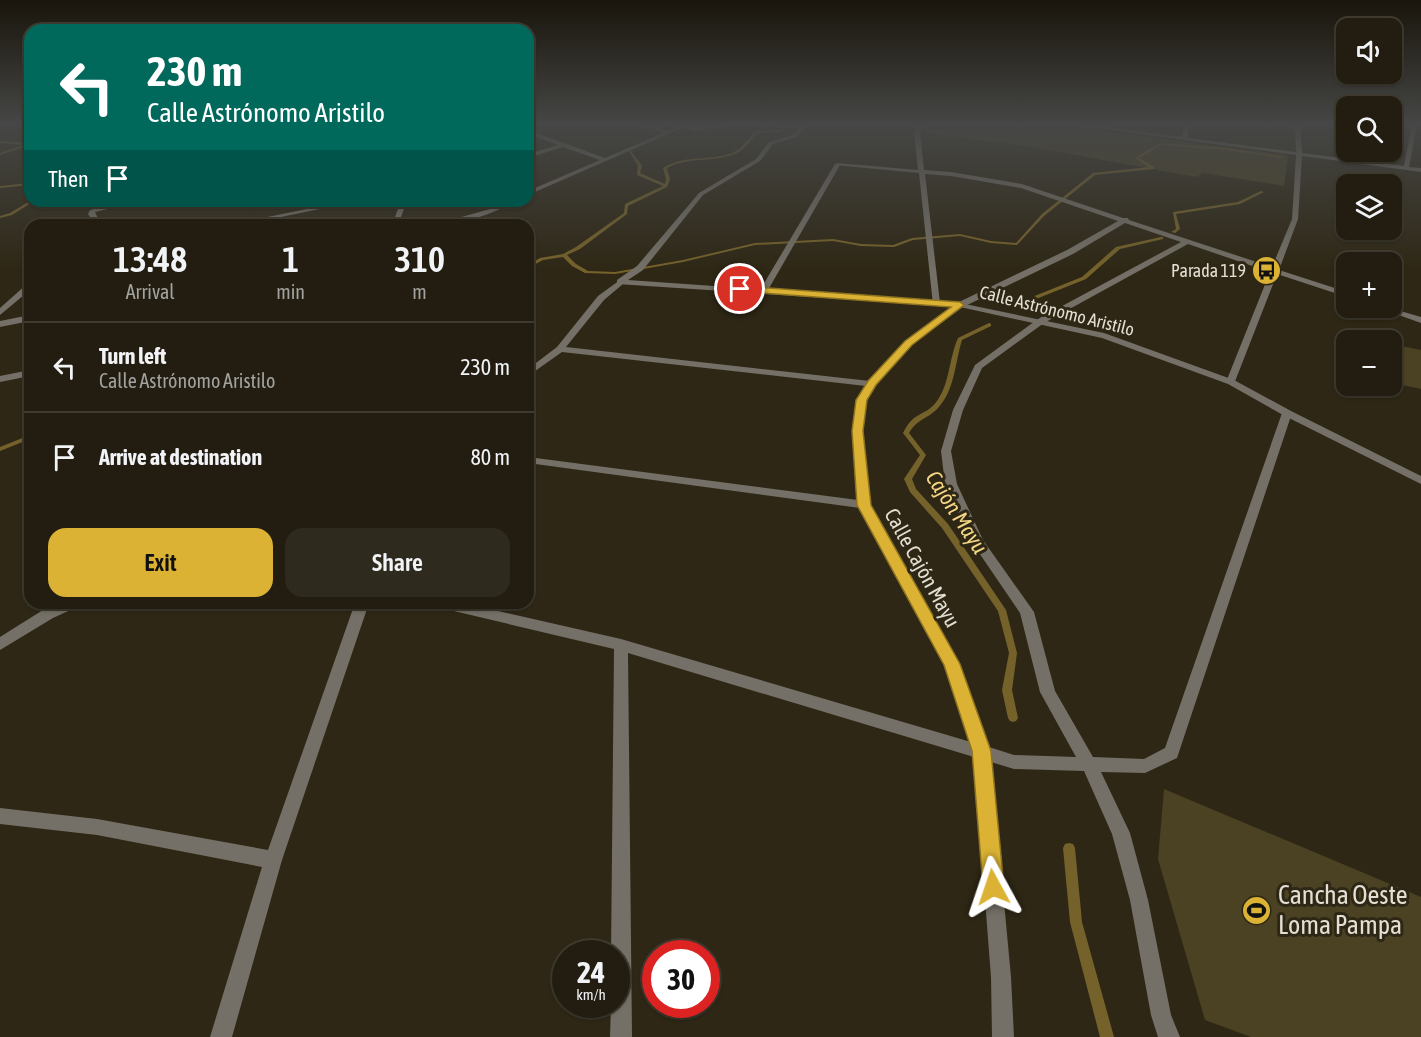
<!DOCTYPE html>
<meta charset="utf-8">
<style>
:root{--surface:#221d10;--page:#2e2a1e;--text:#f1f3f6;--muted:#a2a29f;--line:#3f3b30;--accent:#dbb233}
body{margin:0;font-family:"Asap Condensed",sans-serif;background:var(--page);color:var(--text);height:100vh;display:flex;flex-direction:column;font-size:22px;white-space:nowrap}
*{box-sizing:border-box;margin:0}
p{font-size:20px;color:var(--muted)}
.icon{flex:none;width:33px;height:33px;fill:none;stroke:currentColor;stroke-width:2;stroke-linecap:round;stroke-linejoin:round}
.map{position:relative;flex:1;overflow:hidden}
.panel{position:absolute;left:24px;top:219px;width:510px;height:390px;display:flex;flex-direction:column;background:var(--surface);border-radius:18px;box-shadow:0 2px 4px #0004,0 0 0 2px var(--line)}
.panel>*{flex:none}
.top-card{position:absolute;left:24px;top:24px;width:510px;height:183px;border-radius:18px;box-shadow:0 2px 4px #0004,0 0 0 2px var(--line);background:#00695c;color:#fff;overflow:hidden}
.controls{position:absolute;left:1336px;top:18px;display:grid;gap:12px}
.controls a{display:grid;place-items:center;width:66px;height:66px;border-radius:12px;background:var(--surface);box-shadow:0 2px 4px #0004,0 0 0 2px var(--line);font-size:30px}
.speed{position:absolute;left:552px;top:940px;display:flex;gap:12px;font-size:30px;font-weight:700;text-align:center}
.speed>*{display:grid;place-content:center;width:78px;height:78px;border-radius:50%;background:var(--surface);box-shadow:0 2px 4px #0004,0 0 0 2px var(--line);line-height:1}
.speed small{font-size:15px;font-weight:400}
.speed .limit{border:9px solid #d22;background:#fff;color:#111}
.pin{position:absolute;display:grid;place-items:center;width:51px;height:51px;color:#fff;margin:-26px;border:3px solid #fff;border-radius:50%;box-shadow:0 2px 6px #0007}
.me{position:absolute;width:66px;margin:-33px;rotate:355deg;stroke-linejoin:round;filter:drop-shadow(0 0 4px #0008)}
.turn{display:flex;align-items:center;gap:21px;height:126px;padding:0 24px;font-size:27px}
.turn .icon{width:78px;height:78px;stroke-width:2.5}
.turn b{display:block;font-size:42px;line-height:51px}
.then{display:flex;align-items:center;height:57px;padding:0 24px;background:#0003;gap:12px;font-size:22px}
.eta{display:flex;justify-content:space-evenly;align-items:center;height:102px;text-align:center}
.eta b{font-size:36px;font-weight:600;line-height:42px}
.button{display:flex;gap:12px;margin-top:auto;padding:12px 24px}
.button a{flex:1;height:69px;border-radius:18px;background:var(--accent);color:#111;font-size:24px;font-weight:600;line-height:69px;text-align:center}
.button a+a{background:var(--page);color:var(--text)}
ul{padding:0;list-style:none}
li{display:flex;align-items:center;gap:18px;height:90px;padding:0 24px;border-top:2px solid var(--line)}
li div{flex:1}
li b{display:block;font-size:22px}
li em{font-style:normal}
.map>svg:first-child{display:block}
</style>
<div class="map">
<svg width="1421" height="1037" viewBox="0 0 1421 1037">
<rect width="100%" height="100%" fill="#2e2715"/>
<g fill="#4b4123">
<polygon points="928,125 1057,125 1288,155 1284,186 1203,173 1196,177 1027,146 925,133"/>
<polygon points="1392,344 1421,350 1421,389 1392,383"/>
<polygon points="1164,789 1421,897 1421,1037 1251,1037 1205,1020 1158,859"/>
</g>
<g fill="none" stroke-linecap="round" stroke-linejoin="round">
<g fill="#75622b" fill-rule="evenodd">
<path d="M786,125H789L781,132L758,133C751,139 746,149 737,153C715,163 690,156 667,168L670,179L667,187L628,206L627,214L580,249L567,255L576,264L588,271L615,272L683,260L755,243L833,239L861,244L893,245L912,238L960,234L991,241L1016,243L1042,214L1093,173L1149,167L1135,158L1160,143L1226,148L1284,157L1282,158L1226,150L1161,145L1139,158L1154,167V169L1095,175L1044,216L1017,245L991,243L960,236L913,240L894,247L861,246L833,241L755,245L683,262L615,274L585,273L572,266L563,257L543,260L528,268V265L540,258L563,254L576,247L624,213L625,204L663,186L637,175L638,166L629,151H631L642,166L640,173L665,184L666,179L663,168C686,153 713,163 736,151C744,146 749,137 756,131L780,130Z"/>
<polygon points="0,141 30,143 30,145 0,155 0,153 24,145 0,143"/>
<polygon points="30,183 30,185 0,188 0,186"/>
<polygon points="1261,191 1264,192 1240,204 1176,214 1180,229 1175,233 1171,232 1176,229 1173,212 1238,202"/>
<polygon points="30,201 34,201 12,215 0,218 0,216 10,213"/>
<polygon points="1161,237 1163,237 1163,239 1120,249 1086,279 1036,299 1026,307 1021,306 1032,297 1082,277 1116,247"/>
<path d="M989,323L991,324V326L962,340C955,362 955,390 938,408C928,419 918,418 909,433L926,455L912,479L916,489L948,524L1006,610L1017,653L1012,690L1018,718L1016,721L1013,722L1010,721L1008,718L1002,690L1009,653L998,611L942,528L910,492L904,479L920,455L903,433C906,427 909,422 914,418C923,412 931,410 937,401C950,383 949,358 958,338Z"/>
<polygon points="30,435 30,439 0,451 0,447"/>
<polygon points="1069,843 1073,844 1075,848 1082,922 1114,1037 1100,1037 1070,922 1063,848 1065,844"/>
</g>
<polygon fill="#747067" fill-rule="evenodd" points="835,164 840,165 768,290 761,292 760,290"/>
<g fill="#747067" fill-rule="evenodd">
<polygon points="640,125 649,125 668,131 681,125 684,127 528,195 528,191 600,160 563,147 528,158 528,154 558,145 528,134 528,130 605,158 663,133"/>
<path d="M917,125H922L920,132L924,170L951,172L1022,184L1123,218H1128L1129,220L1272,267L1292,219L1296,155L1073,125H1090L1182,137L1185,125H1190L1187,138L1296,152L1295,125H1300L1302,153L1404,166L1412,125H1417L1409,167L1421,168V172L1302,156L1298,219L1279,270L1347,292V297L1277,274L1234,384H1228L1226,382L1270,272L1188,244L1044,323L982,368L963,410L951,451L957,484L983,540L1034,612L1055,691L1093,757L1144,759L1165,748L1282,413L1287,410L1292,413L1177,758L1145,773L1101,772L1130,833L1148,900L1171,1015L1180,1037H1158L1151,1015L1130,900L1112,834L1084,771L1014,769L991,762L1011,977L1014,1037H992L991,977L974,757L628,653L632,1037H610L611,1005H616V954H611L614,649L441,608L436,607L434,603H463L621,639L971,742L945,664L860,508L528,463V457L858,500C855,463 845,419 866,386L562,352L528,376V369L557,347L598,296L620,280L624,282L623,284L604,300L566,347L870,381L905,341L957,303L1067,250L1118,221L1021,188L951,176L925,174L940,303L933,305L919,173L834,165L837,163L918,170L914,132ZM1125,223L1181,242L1038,319L975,365L953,410L941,451L945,484L971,541L1020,613L1040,692L1076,757L1014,755L989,747L959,664L870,505L863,431L867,400L876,385L911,345L963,307L1073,254Z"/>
<polygon points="129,201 141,201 95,212 101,225 95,225 88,214 90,210"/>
<polygon points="346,201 359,201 242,225 228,225"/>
<polygon points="401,201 407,201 398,225 392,225"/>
<path d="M505,201H513C495,215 456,225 433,225L490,209Z"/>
<polygon points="27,284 30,284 30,290 0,315 0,308"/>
<polygon points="1379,308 1390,308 1421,317 1421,323"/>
<polygon points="30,315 30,321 0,327 0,321"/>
<polygon points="30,370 30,376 0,382 0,376"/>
<polygon points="59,603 79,603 77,607 53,618 0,650 0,637 43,610"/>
<polygon points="355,603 369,603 282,860 232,1037 210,1037 262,867 97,835 0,824 0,808 97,819 268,850"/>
</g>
<g fill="#747067" fill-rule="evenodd">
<polygon points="688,125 694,127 732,125 694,131 679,125"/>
<polygon points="791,125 799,125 805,128 797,137 773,144 760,161 703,195 643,270 628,280 960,303 1104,333 1234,380 1291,411 1421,476 1421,484 1283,415 1228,384 1102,338 960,307 617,284 617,280 637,266 699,193 756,159 769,142 793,135 799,129"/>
</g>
</g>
<linearGradient id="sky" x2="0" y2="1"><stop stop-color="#19150c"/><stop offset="0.46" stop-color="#464746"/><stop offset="1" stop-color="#464746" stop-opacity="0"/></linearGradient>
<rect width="1421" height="271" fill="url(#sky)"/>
<polygon fill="#dbb233" stroke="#8e7421" stroke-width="1.5" points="740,286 960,302 964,305 912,345 876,385 867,400 863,431 871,505 960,664 991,751 1004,887 1001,894 993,897 986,894 983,887 972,751 944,665 857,505 852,431 856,400 868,381 905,341 951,307 736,291 736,287"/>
<defs>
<symbol id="bus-disc" viewBox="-11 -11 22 22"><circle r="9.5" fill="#dbb233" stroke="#2e2715"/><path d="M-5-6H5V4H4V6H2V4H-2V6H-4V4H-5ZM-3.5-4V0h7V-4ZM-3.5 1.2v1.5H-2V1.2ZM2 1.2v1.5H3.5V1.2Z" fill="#111"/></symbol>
<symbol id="stadium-disc" viewBox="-11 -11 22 22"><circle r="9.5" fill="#dbb233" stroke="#2e2715"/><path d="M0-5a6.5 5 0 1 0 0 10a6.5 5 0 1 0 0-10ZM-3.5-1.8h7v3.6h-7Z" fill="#111"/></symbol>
</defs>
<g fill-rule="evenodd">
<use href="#bus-disc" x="1250" y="254" width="33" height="33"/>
<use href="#stadium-disc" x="1240" y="894" width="33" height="33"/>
</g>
<g text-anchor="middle" stroke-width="6" stroke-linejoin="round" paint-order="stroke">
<g font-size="18" fill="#e3dfd3" stroke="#2e2715" text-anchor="end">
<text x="1246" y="277">Parada 119</text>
</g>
<g font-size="18" fill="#e3dfd3" stroke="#2e2715">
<text transform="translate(1057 311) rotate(14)" y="6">Calle Astrónomo Aristilo</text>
</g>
<g font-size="21" fill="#e3dfd3" stroke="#2e2715">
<text transform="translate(922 568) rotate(61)" y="7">Calle Cajón Mayu</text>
</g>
<g font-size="22" font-style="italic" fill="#f4d684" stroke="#2e2715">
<text transform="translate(957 512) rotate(57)" y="8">Cajón Mayu</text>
</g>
<g font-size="26" fill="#e3dfd3" stroke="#2e2715" text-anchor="start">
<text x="1278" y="904">Cancha Oeste<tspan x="1278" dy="30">Loma Pampa</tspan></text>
</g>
</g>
</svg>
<div class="controls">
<a><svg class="icon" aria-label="sound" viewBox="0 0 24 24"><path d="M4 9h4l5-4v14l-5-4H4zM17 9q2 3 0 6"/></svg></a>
<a><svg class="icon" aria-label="search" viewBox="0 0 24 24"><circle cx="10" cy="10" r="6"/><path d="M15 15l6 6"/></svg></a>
<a><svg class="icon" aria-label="layers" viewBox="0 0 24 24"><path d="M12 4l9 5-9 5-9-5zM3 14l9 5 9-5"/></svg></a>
<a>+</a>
<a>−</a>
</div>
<div class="speed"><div>24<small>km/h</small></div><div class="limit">30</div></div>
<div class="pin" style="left:740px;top:289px;background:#d93025"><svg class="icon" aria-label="arrive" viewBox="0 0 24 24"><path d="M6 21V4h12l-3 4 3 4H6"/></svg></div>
<svg class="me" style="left:993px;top:887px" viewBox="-20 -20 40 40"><path d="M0-17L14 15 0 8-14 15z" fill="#dbb233" stroke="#fff" stroke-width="4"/></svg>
<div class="top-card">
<div class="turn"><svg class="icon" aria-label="left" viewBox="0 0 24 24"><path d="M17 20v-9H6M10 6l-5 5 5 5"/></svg><div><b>230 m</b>Calle Astrónomo Aristilo</div></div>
<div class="then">Then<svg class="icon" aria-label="arrive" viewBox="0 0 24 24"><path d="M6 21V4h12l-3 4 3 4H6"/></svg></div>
</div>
<section class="panel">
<div class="eta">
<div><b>13:48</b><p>Arrival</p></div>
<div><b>1</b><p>min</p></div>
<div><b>310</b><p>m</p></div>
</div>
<ul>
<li><svg class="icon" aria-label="left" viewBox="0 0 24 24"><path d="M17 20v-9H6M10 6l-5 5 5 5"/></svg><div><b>Turn left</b><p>Calle Astrónomo Aristilo</p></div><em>230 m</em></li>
<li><svg class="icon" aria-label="arrive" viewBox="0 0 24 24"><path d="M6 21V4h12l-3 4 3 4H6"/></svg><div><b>Arrive at destination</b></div><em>80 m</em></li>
</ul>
<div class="button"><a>Exit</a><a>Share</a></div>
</section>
</div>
